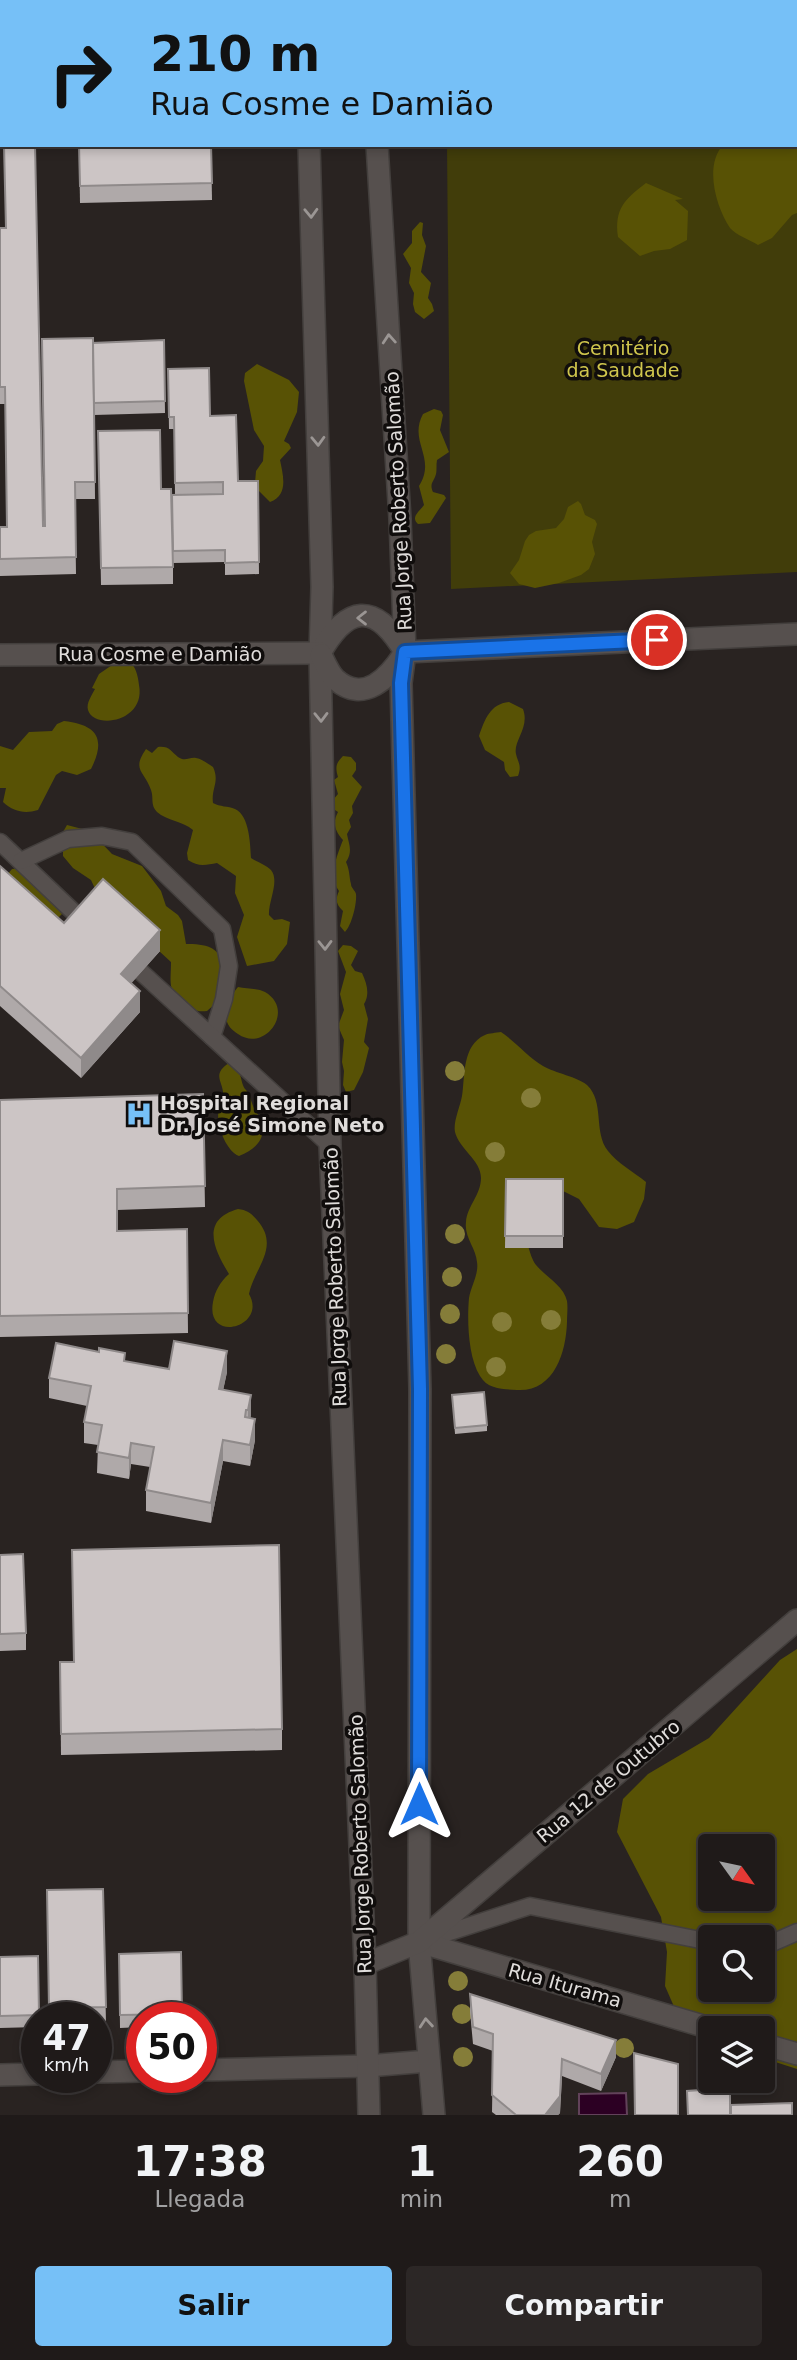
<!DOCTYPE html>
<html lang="es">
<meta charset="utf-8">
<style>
:root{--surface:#1f1a19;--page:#2c2726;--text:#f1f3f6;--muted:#a1a1a2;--line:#3c3838;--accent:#76c0f7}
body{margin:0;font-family:"DejaVu Sans",sans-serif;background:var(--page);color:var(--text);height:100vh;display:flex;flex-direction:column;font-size:26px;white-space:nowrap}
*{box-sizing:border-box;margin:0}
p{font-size:23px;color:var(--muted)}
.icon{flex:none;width:38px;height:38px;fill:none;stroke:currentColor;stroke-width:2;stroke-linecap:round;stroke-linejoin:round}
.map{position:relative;height:2115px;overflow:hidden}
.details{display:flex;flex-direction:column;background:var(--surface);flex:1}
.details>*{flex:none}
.guide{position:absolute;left:0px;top:0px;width:798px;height:147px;box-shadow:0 4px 10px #0003,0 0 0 2px var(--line);background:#76c0f7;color:#111;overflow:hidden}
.needle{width:46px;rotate:123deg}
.buttons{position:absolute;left:698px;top:1834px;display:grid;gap:14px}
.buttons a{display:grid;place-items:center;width:77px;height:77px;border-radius:7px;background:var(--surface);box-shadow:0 4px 10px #0003,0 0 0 2px var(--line);font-size:35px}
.speed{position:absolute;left:21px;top:2002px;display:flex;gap:14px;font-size:35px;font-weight:700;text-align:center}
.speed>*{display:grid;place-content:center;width:91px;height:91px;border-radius:50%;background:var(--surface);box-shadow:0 4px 10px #0003,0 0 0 2px var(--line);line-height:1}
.speed small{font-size:18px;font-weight:400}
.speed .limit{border:10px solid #d22;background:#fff;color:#111}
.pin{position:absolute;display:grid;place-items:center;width:60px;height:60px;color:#fff;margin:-30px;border:4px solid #fff;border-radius:50%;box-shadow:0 2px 7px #0007}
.me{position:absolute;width:77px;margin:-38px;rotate:0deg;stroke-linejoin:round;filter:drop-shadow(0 0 5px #0008)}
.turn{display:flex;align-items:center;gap:24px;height:147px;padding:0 35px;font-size:32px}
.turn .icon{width:91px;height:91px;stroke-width:2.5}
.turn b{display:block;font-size:49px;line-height:60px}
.eta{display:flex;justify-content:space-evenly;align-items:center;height:119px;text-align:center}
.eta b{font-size:42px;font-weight:700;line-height:49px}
.cta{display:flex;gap:14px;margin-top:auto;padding:14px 35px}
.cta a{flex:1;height:80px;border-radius:7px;background:var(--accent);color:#111;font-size:28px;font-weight:700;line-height:80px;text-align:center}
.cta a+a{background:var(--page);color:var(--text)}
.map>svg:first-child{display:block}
</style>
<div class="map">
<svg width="797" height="2115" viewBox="0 0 797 2115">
<rect width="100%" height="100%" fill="#292321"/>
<polygon fill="#413d0a" points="445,0 797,0 797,572 451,589 447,145 796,145 796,2 445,2"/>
<g fill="#585205" fill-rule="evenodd">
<path d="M797,96V213L792,215L772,238L758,245C750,240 736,235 730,228C716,207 704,166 723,145H796Z"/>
<path d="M646,183L683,199L675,200L688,211L687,240L670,249L654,251L640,256L618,237C614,209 625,199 646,183Z"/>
<polygon points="420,222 423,223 422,235 426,246 421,272 431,283 428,298 432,304 434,311 424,319 415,312 413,304 414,293 409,283 411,268 403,254 412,243 412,231"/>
<path d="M257,364L289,380L299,392L297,412L284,441L289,444L291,448L280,460C283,475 289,495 270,502L258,490L255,483L256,471L263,461L264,446L254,430L244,381L245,373Z"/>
<path d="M434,409L441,411L443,415L440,430L449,452L437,460C436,465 437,470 436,474C434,482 429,483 433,492L444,495L446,498L430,523L418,524C410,517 420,511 424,505L419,486C437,457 408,442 423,414Z"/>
<polygon points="578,501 581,504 585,515 595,520 597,524 592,542 595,554 589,569 581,575 559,583 535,588 519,584 510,573 519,560 525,541 529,535 536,531 556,528 564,519 568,507"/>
<path d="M118,661L132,664C137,671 138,677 139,685C146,722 94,730 88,710C86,703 92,695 95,689L92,688L99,674Z"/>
<path d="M509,702L523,709C530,728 513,741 516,754C518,763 522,765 518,776L510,777L505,770L504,762L485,750L479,736C485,719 490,704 509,702Z"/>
<path d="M64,721C98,725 106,739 91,769L77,775L62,771L56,775L38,810C25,814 14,812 3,802L6,788H0V746L13,750L29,732L52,731L57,724Z"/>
<path d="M158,747C170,746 170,751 178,757C185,762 189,757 196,758C202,759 208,764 213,767C220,782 211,788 213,803C220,807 228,806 235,809C250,816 250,845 251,858C257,862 266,865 271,870C280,881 268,902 269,915L274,920L282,919L290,922L287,944L274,961L247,966L237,937L244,915L235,893L236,876L217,863C206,865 198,867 188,860L187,853L193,830C183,821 167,821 157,812C150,805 154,798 151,790C145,771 131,771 146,749L152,753Z"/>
<path d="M343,756L351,757L356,763V770L352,776L362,787L352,806L353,813L349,820L351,827L347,834C349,845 353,851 346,862C350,871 349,877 351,884C351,888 355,890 356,894C357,903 352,925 345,932L340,926L343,911C336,904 335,900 339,891C328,877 337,855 343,840C335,831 332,823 338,812L332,808L333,800L338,794L334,780L338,777C335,767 336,763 343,756Z"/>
<path d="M67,825L90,831L112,854L142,866L161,891L166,906L178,915L182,921L186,944C233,943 222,969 216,1003L207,1011C197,1012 192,1010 184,1004C167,990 171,983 171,962L98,895L91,880L73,868L63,856V832Z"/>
<polygon points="20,868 66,910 55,921 7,875 12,869"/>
<path d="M343,945L351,946L358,951L351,965L355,971L362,973C367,984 370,994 364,1004L368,1019L364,1042L369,1048L363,1072L354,1090L346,1092L343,1085L344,1071L342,1062L344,1040L338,1026L344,1010L340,994L346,972L338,951Z"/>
<path d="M238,987C247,989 258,988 265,992C296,1010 265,1053 238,1034C232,1030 226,1025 226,1016C226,1006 232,994 238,987Z"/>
<path d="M501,1032C516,1042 528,1057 543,1066C555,1073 578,1077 587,1085C605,1102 593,1132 608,1151C617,1163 634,1172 646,1182L644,1199L634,1222L617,1229L599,1227L579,1199L563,1191L528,1246C530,1252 532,1260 536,1265C545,1276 564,1286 567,1301C568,1307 567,1316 567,1322C566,1353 554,1392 517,1390C504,1389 488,1390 480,1376C468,1357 467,1320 469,1298C471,1286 479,1274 477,1262C476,1248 464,1237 466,1222C467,1206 481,1195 481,1178C481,1160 459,1149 455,1132C453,1122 460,1107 462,1096C465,1076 462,1045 485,1035C489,1033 496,1033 501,1032Z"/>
<path d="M229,1063C232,1066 237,1070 240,1075C242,1080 242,1086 246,1090C251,1096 251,1103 255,1110C270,1131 262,1147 239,1156C225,1150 215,1122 219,1108C220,1104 222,1101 223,1097C225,1083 210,1075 229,1063Z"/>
<path d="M238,1209C247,1210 251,1213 257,1220C281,1247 254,1268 249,1294C268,1327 205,1344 213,1302C215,1291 220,1282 229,1274C215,1251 199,1220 238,1209Z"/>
<path d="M797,1649V2069L763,2058V2028H710V2042L705,2040L679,2018L665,1986L667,1952L661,1917L617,1832L623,1799L648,1774L709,1738L780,1660ZM710,1846H763V1899H710ZM710,1937H763V1990H710Z"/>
</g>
<polygon fill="#2c0023" stroke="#62425a" stroke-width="2" points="626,2093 627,2115 579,2115 579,2094"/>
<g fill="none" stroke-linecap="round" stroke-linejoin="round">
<defs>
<g id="lane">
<polyline points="0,842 84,922"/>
<polyline points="21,861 68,839 102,836 132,842 222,929 229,966 224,999 212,1037"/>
<polyline points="141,972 330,1145"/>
<polyline points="425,1940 530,1906 710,1942"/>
<polyline points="763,1947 797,1932"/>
</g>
<g id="street">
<polyline points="796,66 797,66"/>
<polyline points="0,108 2,107"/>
<polyline points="419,1942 710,2028"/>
<polyline points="763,2044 797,2054"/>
<polyline points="201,2070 367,2066 429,2061"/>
<polyline points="96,2072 142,2071"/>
<polyline points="0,2075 37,2074"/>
</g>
<g id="secondary">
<polyline points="305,0 305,2"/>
<polyline points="372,0 372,2"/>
<polyline points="309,145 322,587 320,653 330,1145 365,1964 369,2115"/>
<polyline points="377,145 400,519 405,652 401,683 420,1389 419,1942 434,2115"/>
<polyline points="405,652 797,634"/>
<path d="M320,653C347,606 374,601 404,650"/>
<polyline points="0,655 320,653"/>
<path d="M321,655C325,663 329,673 335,679C364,705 389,677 404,654"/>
<polyline points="365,1964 419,1942 797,1620"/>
</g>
</defs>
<use href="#lane" stroke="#433f3d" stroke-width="19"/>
<use href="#street" stroke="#433f3d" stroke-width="24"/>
<use href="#secondary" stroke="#433f3d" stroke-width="24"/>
<use href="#lane" stroke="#56504e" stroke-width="16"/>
<use href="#street" stroke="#56504e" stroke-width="21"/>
<use href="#secondary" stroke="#56504e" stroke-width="21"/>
</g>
<g fill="#857d39">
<circle cx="455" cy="1071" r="10"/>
<circle cx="531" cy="1098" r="10"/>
<circle cx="495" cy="1152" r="10"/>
<circle cx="455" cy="1234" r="10"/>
<circle cx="452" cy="1277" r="10"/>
<circle cx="450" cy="1314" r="10"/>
<circle cx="551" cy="1320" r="10"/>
<circle cx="502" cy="1322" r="10"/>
<circle cx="446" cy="1354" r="10"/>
<circle cx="496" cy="1367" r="10"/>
<circle cx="458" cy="1981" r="10"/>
<circle cx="462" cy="2014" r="10"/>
<circle cx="624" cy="2048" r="10"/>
<circle cx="463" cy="2057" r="10"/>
</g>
<g fill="#afa9a9">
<polygon points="79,145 211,145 212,200 80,203"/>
<polygon points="0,228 43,526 44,526 93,343 164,340 165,413 94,415 94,390 95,499 75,499 76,574 0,576 0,527 7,527 5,404 0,404"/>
<polygon points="168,369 210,416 238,481 258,481 259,574 225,575 225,562 173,563 173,584 101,585 98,431 161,489 173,561 172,495 175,494 174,429 169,429"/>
<polygon points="0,866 64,923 160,951 131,983 140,1012 81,1078 0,1006"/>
<polygon points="203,1094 205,1207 117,1210 117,1231 187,1229 188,1333 0,1337 0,1100"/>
<polygon points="506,1179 563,1179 563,1248 505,1248"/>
<polygon points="99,1352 125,1361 169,1369 227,1372 223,1390 251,1395 250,1418 255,1440 250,1466 223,1461 211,1523 146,1511 146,1490 150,1467 131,1464 129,1479 97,1473 98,1445 84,1443 84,1422 87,1406 49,1398 49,1378"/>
<polygon points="452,1395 487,1425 487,1431 455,1434"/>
<polygon points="0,1555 26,1633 26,1650 0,1651"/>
<polygon points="60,1662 282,1729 282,1750 61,1755"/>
<polygon points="103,1889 106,2023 96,2024 96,2018 49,2018 47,1890"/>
<polygon points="181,1952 182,2018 142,2018 142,2027 120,2028 119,1954"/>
<polygon points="38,1956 39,2018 37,2018 37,2027 0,2028 0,1957"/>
<polygon points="470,1994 616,2057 601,2091 562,2076 560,2113 558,2115 496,2115 492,2112 493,2051 473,2044 470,2011"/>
</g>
<g fill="#8f8a8a">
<polygon points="160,930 160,951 121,995 121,974"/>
<polygon points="140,991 140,1012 81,1078 81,1058"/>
<polygon points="227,1351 227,1372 219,1410 219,1389"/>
<polygon points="251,1395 251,1416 248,1431 248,1410"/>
<polygon points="255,1419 255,1440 250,1466 250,1445"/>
<polygon points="223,1440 223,1461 211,1523 211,1503"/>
<polygon points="131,1443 131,1464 129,1479 129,1458"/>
<polygon points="616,2040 616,2057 601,2091 601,2074"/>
<polygon points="562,2059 560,2113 558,2115 545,2115"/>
</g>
<g fill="#ccc5c5" stroke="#8f8a8a" stroke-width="2">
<rect x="132" y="0" width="95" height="2"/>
<polygon points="4,145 35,145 43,526 45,526 42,339 93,338 95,482 75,482 76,557 0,559 0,527 7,527 5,387 0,387 0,228 6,228"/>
<polygon points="79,145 211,145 212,183 80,186"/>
<polygon points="164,340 165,401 94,403 93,343"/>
<polygon points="209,368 210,416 236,415 238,481 258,481 259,562 225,563 225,550 173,551 172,495 223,494 223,482 175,483 174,417 169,417 168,369"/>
<polygon points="160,430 161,489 171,489 173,567 101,568 98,431"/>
<polygon points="0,866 64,923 103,879 160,930 121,974 140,991 81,1058 0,986"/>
<polygon points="203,1094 205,1186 117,1189 117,1231 187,1229 188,1313 0,1316 0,1100"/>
<polygon points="506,1179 563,1179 563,1236 505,1236"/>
<polygon points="174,1341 227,1351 219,1389 251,1395 248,1410 246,1410 245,1417 255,1419 250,1445 223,1440 211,1503 146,1490 154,1447 131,1443 129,1458 97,1452 102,1425 84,1422 91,1386 49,1378 56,1343 99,1352 99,1348 125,1353 124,1361 169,1369"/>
<polygon points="484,1392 487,1425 455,1428 452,1395"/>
<polygon points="279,1545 282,1729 61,1734 60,1662 74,1662 72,1550"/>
<polygon points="23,1554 26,1633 0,1634 0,1555"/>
<polygon points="103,1889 106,2007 49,2008 47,1890"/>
<polygon points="181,1952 182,2014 120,2015 119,1954"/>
<polygon points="38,1956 39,2015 0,2016 0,1957"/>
<polygon points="470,1994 616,2040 601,2074 562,2059 560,2096 545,2115 516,2115 492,2095 493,2034 473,2027"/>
<polygon points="634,2053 678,2064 678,2115 635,2115"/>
<polygon points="730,2088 730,2115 688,2115 687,2091"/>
<polygon points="792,2103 792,2115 731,2115 731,2105"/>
</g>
<defs><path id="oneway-chevron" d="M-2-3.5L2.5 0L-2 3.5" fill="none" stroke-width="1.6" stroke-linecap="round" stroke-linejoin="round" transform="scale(1.75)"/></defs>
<g stroke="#9b9694">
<use href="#oneway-chevron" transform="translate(311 213) rotate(88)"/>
<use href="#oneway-chevron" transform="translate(389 339) rotate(-94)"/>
<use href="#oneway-chevron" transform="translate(318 441) rotate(88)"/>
<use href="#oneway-chevron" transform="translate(362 618) rotate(180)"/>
<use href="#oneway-chevron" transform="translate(321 717) rotate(89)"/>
<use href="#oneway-chevron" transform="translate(325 945) rotate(89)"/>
<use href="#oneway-chevron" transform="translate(426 2023) rotate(-95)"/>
</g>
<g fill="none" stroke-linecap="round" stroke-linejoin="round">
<defs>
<polyline id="route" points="419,1804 420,1389 401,683 405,652 657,640"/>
</defs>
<use href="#route" stroke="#114b97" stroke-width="18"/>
<use href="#route" stroke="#1a73e8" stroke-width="12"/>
</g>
<defs>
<symbol id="hospital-bare" viewBox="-9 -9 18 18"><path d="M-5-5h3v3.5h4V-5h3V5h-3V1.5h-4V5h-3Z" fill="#76c0f7" stroke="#100d0c" stroke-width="2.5" paint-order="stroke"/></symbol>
</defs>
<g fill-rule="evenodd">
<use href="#hospital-bare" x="120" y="1095" width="38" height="38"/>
</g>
<g text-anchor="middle" stroke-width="7" stroke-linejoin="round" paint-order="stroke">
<g font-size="19" fill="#d0c64d" stroke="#100d0c">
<text x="623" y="355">Cemitério<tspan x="623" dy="22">da Saudade</tspan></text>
</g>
<g font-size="19" fill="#e0dddb" stroke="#100d0c">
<text transform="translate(398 501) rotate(-93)" y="7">Rua Jorge Roberto Salomão</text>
<text x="160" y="661">Rua Cosme e Damião</text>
<text transform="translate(335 1277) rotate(-92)" y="7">Rua Jorge Roberto Salomão</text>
<text transform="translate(608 1781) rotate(-40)" y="7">Rua 12 de Outubro</text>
<text transform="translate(360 1844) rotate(-92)" y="7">Rua Jorge Roberto Salomão</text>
<text transform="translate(565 1985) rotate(16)" y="7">Rua Iturama</text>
</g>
<g font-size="19" font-weight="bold" fill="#e0dddb" stroke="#100d0c" text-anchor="start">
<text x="160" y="1110">Hospital Regional<tspan x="160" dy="22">Dr. José Simone Neto</tspan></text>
</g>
</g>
</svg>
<div class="buttons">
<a><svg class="needle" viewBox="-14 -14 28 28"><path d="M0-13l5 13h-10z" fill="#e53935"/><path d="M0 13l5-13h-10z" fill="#a1a1a2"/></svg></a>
<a><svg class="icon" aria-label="search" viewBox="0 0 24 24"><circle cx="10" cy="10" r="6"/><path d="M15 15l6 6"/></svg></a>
<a><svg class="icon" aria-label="layers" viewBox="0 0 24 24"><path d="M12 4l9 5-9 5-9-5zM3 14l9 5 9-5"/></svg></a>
</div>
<div class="speed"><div>47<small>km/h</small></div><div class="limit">50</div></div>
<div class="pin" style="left:657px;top:640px;background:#d93025"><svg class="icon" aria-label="arrive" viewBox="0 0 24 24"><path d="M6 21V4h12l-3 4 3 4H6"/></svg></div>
<svg class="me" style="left:419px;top:1804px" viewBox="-20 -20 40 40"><path d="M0-17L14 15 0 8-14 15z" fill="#1a73e8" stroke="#fff" stroke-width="4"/></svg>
<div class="guide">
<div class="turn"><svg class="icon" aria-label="right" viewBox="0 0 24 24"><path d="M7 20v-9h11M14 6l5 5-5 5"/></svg><div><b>210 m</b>Rua Cosme e Damião</div></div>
</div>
</div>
<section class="details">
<div class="eta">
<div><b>17:38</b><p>Llegada</p></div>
<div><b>1</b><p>min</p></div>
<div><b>260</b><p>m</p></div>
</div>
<div class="cta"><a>Salir</a><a>Compartir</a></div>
</section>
